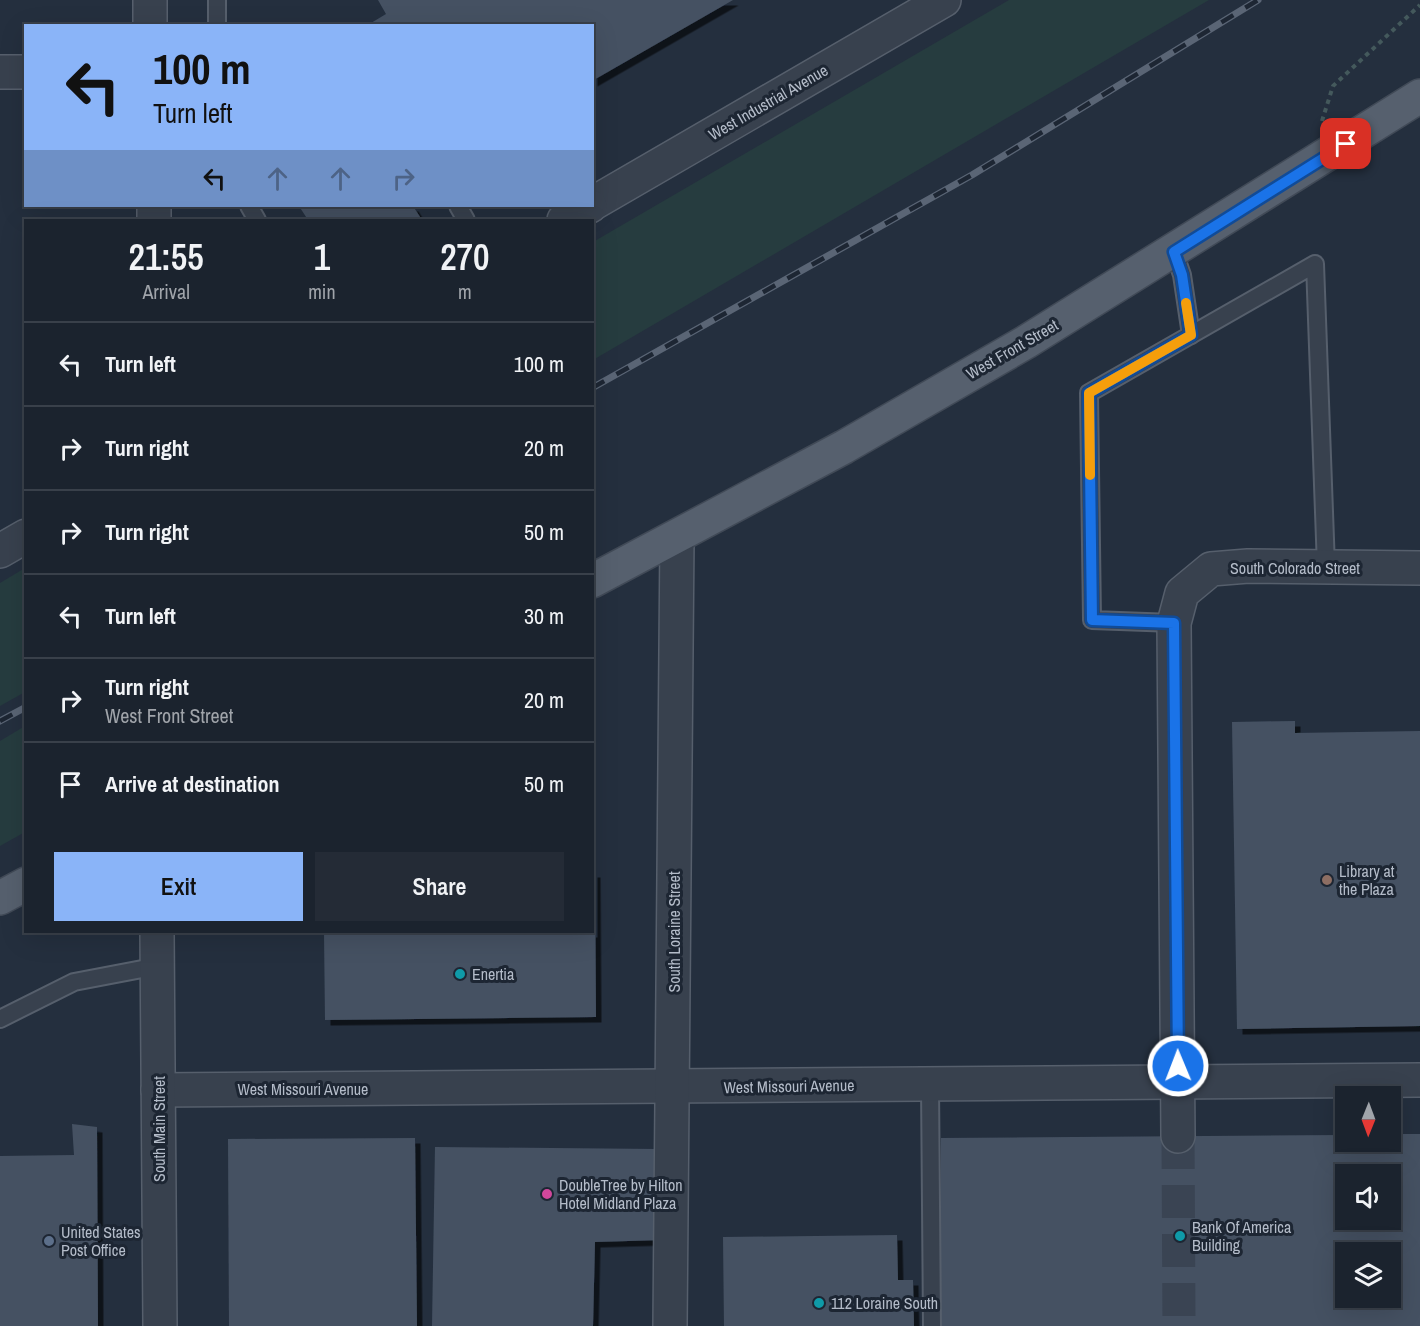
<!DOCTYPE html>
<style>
:root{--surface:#1b232e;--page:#242b36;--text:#f1f3f6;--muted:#a0a4aa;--line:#39404a;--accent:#8ab4f8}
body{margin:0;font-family:"Archivo Narrow",sans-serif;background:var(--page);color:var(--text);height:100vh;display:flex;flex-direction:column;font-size:22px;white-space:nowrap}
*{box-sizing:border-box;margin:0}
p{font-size:20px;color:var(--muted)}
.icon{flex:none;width:33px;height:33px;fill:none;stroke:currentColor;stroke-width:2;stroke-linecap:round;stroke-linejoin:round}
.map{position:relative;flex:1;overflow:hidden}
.details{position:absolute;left:24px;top:219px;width:570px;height:714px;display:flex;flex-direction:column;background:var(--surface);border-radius:0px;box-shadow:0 6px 24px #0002,0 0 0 2px var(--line)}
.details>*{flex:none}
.banner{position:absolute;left:24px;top:24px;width:570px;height:183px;border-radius:0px;box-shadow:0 6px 24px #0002,0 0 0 2px var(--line);background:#8ab4f8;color:#111;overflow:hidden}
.needle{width:39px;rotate:181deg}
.controls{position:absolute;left:1335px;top:1086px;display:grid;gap:12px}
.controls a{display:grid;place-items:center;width:66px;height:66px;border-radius:0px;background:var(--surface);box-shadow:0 6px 24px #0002,0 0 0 2px var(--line);font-size:30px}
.pin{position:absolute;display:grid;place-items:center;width:51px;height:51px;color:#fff;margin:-26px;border-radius:12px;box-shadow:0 3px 9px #0006}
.me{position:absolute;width:66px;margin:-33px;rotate:359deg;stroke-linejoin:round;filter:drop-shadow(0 0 4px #0008)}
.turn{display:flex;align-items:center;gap:21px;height:126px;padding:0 30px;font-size:27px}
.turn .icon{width:78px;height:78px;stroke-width:2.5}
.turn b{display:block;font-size:42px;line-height:51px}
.lanes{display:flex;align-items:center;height:57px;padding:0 30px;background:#0003;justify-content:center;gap:30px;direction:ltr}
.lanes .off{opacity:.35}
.eta{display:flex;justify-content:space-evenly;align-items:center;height:102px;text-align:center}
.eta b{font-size:36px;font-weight:600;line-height:42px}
.action{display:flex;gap:12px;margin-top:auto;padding:12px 30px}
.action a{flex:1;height:69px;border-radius:0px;background:var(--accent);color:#111;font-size:24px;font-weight:600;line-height:69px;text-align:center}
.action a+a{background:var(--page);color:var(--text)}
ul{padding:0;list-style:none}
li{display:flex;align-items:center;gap:18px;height:84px;padding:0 30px;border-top:2px solid var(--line)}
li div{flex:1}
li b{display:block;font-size:22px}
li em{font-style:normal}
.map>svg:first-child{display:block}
</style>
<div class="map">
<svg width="1420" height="1326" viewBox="0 0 1420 1326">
<defs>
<filter id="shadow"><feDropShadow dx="5.5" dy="5.5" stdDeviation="0" flood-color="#0009"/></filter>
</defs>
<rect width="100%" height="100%" fill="#242f3e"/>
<g fill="#263c3f">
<polygon points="1009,0 1209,0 593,360 593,242"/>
<polygon points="25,568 25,692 0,706 0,583"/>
<polygon points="25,726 25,832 0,846 0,741"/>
</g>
<g fill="#455162" fill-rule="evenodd" filter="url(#shadow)">
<polygon points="378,0 733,0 592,81 592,26 366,26 386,14"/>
<polygon points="299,206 413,206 422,220 308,220"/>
<polygon points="1295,721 1295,733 1420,731 1420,1026 1237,1029 1232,722"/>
<polygon points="592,872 595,872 596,1017 325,1020 324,932 592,932"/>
<polygon points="72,1124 97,1127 98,1326 0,1326 0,1156 74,1155"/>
<path d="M1390,1134H1420V1326H940L941,1138L1346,1135V1142H1390ZM1346,1174H1390V1220H1346ZM1346,1252H1390V1298H1346Z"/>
<polygon points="415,1138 417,1326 229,1326 228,1139"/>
<polygon points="435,1147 656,1149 662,1240 595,1242 593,1326 432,1326"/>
<polygon points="897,1235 898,1280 913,1280 914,1326 724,1326 723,1237"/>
</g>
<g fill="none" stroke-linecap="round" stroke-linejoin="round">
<polyline stroke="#3a4453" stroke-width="33" stroke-dasharray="33 16" stroke-linecap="butt" points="1178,1136 1179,1326"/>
<defs>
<g id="service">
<polyline points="217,26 217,0"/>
<polyline points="249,206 257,220"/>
<polyline points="458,206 466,220"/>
<polyline points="1174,252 1182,275 1191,335"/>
<polyline points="1174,623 1092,620 1089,393 1315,264 1326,567"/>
<polyline points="0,1019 74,982 158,966"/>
<polyline points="930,1085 932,1326"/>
</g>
<g id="minor">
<polyline points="0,72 26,72"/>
<polyline points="158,1090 1420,1080"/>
<polyline points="1178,1136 1174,623 1182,593 1211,569 1248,566 1420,568"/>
<polyline points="670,1326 677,537"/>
</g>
<g id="tertiary">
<polyline points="150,0 150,26"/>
<polyline points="592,204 944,0"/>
<polyline points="154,206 154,220"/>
<polyline points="564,220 590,206"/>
<polyline points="0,551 26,536"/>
<polyline points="157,932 160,1326"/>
</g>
<g id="primary">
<polyline points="592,581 844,447 1026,342 1420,96"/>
<polyline points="0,898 26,884"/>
</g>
</defs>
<use href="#service" stroke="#565f6c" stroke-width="20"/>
<use href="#minor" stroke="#565f6c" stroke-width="36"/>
<use href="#tertiary" stroke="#565f6c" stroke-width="36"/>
<use href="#primary" stroke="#414a57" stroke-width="36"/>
<polyline stroke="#44595c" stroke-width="4" stroke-dasharray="4.5 4.5" stroke-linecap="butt" points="1322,121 1333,86 1420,5"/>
<use href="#service" stroke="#38414e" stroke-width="16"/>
<use href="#minor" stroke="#38414e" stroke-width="33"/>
<use href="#tertiary" stroke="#38414e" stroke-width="33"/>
<use href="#primary" stroke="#56606e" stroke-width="33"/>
<defs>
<g id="rail">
<polyline points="592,388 972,175 1258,0"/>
<polyline points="0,721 26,707"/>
</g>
</defs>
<use href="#rail" stroke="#5a6575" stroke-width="7"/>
<use href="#rail" stroke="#1d2633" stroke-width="4.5" stroke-dasharray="14" stroke-linecap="butt"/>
</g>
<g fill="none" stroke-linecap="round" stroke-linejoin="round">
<defs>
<polyline id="route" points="1178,1066 1174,623 1092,620 1089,393 1191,335 1182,275 1174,252 1346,144"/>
</defs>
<use href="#route" stroke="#114b97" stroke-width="15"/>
<use href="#route" stroke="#1a73e8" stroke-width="10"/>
<polyline stroke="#f59e0b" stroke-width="10" points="1090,475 1089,393 1191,335 1186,303"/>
</g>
<circle fill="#8d6e63" stroke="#1d2633" stroke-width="2" cx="1327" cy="880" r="6"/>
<g fill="#0f9aa8" stroke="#1d2633" stroke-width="2">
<circle cx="460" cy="974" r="6"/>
<circle cx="1180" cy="1236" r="6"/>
<circle cx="819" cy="1303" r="6"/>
</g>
<circle fill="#d1479c" stroke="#1d2633" stroke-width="2" cx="547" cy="1194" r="6"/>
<circle fill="#5c6f8a" stroke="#1d2633" stroke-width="2" cx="49" cy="1241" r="6"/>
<g text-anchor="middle" stroke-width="6" stroke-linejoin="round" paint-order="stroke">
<g font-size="16" fill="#b4bcc9" stroke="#1d2633">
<text transform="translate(768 102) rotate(-30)" y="6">West Industrial Avenue</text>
<text transform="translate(1012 349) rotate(-30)" y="6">West Front Street</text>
<text x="1295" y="574">South Colorado Street</text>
<text transform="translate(674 932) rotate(-90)" y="6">South Loraine Street</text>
<text transform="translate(789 1086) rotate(-1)" y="6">West Missouri Avenue</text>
<text x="303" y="1095">West Missouri Avenue</text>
<text transform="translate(159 1129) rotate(-90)" y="6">South Main Street</text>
</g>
<g font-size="16" fill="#b4bcc9" stroke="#1d2633" text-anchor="start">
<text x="1339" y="877">Library at<tspan x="1339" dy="18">the Plaza</tspan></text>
<text x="472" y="980">Enertia</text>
<text x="559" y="1191">DoubleTree by Hilton<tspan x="559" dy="18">Hotel Midland Plaza</tspan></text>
<text x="1192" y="1233">Bank Of America<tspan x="1192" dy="18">Building</tspan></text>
<text x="61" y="1238">United States<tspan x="61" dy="18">Post Office</tspan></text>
<text x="831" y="1309">112 Loraine South</text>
</g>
</g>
</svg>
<div class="controls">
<a><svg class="needle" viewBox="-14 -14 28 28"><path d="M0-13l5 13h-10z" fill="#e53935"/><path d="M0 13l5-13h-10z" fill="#a0a4aa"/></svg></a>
<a><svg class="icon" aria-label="sound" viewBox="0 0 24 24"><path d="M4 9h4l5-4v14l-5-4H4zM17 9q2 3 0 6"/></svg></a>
<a><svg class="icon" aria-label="layers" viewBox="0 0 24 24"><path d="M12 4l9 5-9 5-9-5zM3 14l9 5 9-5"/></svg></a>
</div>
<div class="pin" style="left:1346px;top:144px;background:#d93025"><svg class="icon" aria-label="arrive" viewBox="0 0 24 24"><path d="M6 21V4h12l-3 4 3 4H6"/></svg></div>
<svg class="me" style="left:1178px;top:1066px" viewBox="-20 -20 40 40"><circle r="17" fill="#1a73e8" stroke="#fff" stroke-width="3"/><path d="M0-11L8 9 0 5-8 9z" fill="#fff"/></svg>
<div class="banner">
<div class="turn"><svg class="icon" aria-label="left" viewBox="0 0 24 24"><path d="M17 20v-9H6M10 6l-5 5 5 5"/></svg><div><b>100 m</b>Turn left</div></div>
<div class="lanes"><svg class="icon" aria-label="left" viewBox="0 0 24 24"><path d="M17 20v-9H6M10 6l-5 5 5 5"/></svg><svg class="icon off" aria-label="ahead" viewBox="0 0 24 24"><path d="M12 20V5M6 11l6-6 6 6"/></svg><svg class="icon off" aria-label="ahead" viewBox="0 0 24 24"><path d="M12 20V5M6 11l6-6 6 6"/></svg><svg class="icon off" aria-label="right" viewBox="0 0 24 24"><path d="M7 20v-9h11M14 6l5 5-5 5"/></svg></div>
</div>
<section class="details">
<div class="eta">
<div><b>21:55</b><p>Arrival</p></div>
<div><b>1</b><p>min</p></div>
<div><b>270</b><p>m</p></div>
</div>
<ul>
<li><svg class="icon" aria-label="left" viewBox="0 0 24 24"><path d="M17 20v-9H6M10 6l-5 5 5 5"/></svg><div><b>Turn left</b></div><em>100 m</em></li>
<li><svg class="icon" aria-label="right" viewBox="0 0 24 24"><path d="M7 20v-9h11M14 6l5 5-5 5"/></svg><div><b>Turn right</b></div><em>20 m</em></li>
<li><svg class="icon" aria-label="right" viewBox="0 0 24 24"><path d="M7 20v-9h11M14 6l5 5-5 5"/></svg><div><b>Turn right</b></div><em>50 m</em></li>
<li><svg class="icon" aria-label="left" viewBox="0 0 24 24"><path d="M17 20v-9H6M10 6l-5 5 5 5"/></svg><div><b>Turn left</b></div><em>30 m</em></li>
<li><svg class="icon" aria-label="right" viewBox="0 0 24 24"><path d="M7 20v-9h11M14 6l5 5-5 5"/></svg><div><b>Turn right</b><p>West Front Street</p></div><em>20 m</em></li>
<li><svg class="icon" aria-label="arrive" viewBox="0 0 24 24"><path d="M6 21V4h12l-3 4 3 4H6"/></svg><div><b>Arrive at destination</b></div><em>50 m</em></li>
</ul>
<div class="action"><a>Exit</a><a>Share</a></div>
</section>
</div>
